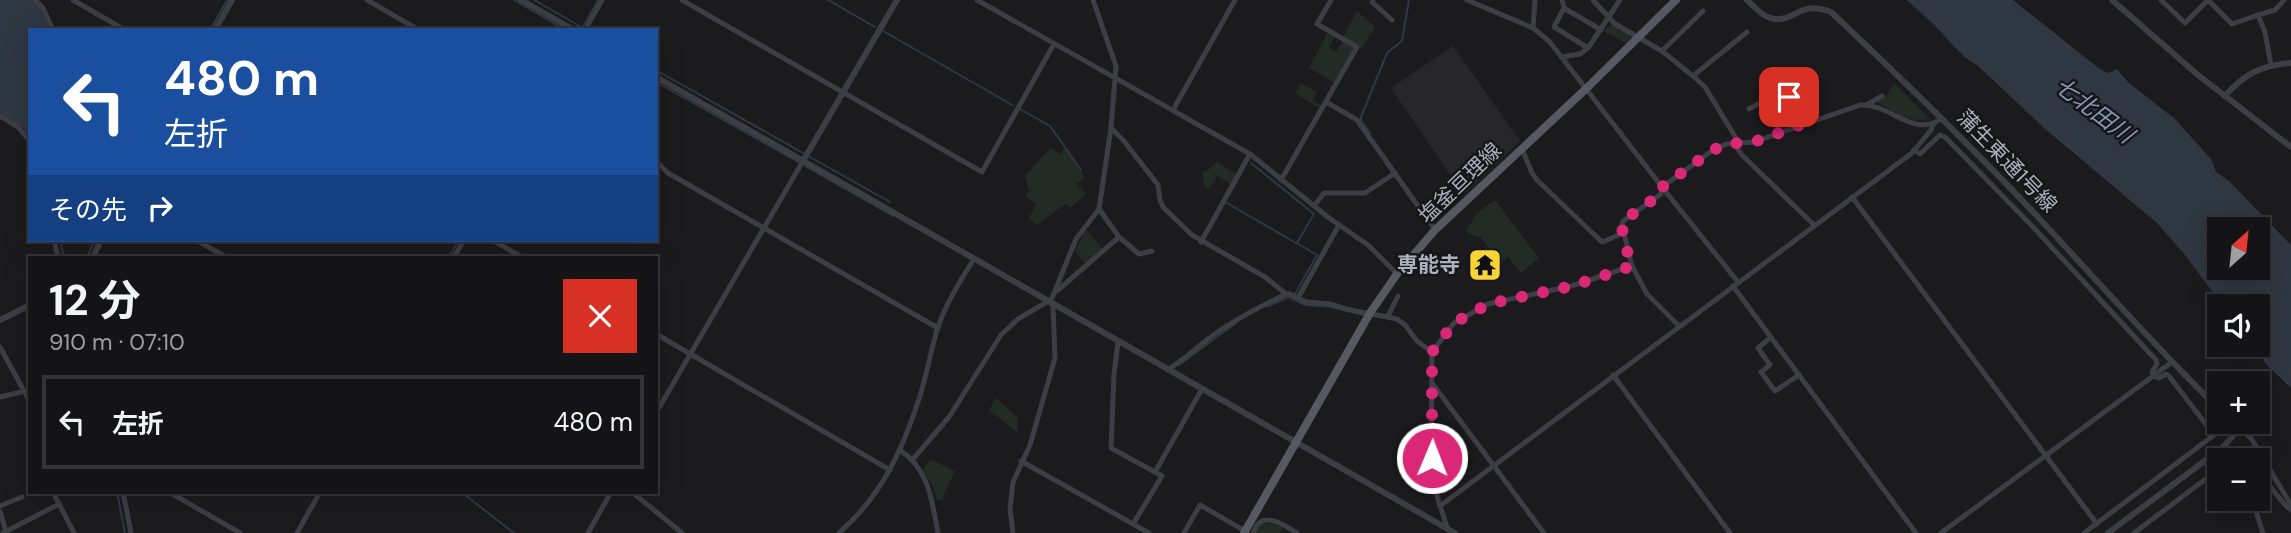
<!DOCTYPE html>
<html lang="ja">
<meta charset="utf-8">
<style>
:root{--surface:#141416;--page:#1d1d1f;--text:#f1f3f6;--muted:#9d9ea1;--line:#333335}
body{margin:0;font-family:"DM Sans","Noto Sans JP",sans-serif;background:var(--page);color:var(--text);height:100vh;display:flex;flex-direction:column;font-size:26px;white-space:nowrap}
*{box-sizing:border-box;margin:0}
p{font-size:23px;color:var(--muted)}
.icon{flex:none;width:38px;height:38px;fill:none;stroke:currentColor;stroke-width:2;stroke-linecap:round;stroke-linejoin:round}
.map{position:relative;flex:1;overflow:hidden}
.drawer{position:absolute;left:28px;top:256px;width:630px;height:238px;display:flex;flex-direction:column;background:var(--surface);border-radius:0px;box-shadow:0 7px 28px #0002,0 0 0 2px var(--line)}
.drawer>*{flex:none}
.guide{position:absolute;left:28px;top:28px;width:630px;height:214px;border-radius:0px;box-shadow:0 7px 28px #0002,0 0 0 2px var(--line);background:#1a4fa0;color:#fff;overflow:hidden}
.needle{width:46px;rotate:27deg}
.fabs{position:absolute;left:2207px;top:217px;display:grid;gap:14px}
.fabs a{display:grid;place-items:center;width:63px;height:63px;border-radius:0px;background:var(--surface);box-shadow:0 7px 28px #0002,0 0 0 2px var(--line);font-size:35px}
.pin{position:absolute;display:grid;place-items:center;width:60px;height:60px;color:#fff;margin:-30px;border-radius:14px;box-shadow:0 4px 10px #0006}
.me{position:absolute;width:77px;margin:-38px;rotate:1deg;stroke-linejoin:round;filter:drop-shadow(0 0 5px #0008)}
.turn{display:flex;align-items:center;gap:24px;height:147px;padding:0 21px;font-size:32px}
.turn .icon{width:91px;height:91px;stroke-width:2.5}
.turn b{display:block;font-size:49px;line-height:60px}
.then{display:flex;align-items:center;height:66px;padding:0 21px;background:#0003;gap:14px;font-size:26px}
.round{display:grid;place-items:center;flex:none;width:74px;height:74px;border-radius:0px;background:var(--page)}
.headline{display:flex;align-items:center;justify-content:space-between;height:119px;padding:0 21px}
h1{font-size:42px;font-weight:700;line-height:52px}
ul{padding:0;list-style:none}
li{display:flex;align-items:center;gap:21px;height:94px;margin:0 14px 10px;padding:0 7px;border:4px solid var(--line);border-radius:0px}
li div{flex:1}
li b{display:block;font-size:26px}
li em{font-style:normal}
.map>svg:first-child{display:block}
</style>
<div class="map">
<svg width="2291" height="533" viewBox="0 0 2291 533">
<rect width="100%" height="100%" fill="#1b1a1d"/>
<polygon fill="#27262a" points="1453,46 1520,141 1464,195 1391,88"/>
<g fill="#222b24">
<polygon points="1357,11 1375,27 1362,48 1343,37"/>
<polygon points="1611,24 1633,37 1626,43 1604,31"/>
<polygon points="1327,34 1335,37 1329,47 1336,52 1343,41 1356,49 1337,84 1309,68"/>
<polygon points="1301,83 1317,92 1313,101 1324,107 1322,109 1295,94"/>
<path d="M1894,83L1930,119C1908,124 1893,111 1875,101L1888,94Z"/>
<polygon points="1051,147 1059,154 1067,148 1083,175 1084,178 1076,184 1086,194 1070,208 1065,204 1037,225 1029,218 1036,205 1026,196 1026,193 1034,190 1029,191 1025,176"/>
<polygon points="1217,162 1236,174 1231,184 1217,176 1209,189 1205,188 1202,172 1208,170"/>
<polygon points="1495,200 1539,258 1521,273 1508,257 1499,264 1481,237 1471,235 1466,231 1477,213"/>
<polygon points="1086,229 1103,249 1085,264 1075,251"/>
<polygon points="996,398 1017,417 1017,432 989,410"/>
<polygon points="930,459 955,471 943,496 943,500 937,500 932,485 923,471"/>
<polygon points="1260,524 1272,524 1283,528 1280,533 1254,533"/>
</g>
<g fill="#2f3742" fill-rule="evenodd">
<polygon points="0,0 32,0 41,9 50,30 30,30 30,137 24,129 0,113"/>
<path d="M1907,0H2013L2101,70L2109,73L2117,69L2128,82L2175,119L2211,159L2216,172L2229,181L2291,245V388L2268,366L2252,345H2258V306H2223L2185,255L2157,223L2044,128L1977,65C1957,54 1948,38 1932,23C1924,15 1915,8 1907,0ZM2219,229H2258V268H2219Z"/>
</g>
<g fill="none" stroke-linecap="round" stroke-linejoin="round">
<g stroke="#2f3742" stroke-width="2">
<polyline points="514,0 565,30"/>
<polyline points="534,0 583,28"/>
<polyline points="828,0 875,27"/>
<polyline points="583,27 598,0"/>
<polyline points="210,30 227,0"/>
<polyline points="883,31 1012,105"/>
<polyline points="656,70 803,153"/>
<polyline points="656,82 798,162"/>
<polyline points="1020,109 1050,126 1081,170"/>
<polyline points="1370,133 1361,120 1361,117 1387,53 1402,41 1409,0"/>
<polyline points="810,157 890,202"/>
<polyline points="1251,163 1314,214 1297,243 1317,255 1295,294"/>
<polyline points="805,166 893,216"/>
<polyline points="1227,203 1296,243"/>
<polyline points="60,240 64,257"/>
<polyline points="87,257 95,240"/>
<polyline points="449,257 459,240"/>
<polyline points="1268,306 1289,297 1305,305 1331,307 1363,315"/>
<polyline points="1179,365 1236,323"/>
<polyline points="117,492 125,533"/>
<polyline points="461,492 514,533"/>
</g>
<g stroke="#3d3d44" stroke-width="5">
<polyline points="35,0 43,8 53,30"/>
<polyline points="73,0 125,30"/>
<polyline points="367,0 419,30"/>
<polyline points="682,0 982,172 1054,44"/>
<polyline points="977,0 1250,154 1329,218 1368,245 1397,274"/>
<polyline points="1373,0 1372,2 1392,20"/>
<polyline points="1467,0 1533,28 1549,41 1662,187 1661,194 1623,221 1622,225 1632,266 1647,294 1679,326"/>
<polyline points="1562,0 1564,8 1601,30"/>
<polyline points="1593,0 1615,24 1662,51 1693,76 1705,87 1739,143"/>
<polyline points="2161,0 2185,23 2208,0"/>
<polyline points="2208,0 2232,24 2258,15 2265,32 2271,65"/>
<polyline points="1564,8 1554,27 1588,48"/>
<polyline points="2258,15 2275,10 2284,0"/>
<polyline points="1533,28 1535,0"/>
<polyline points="585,30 602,0"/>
<polyline points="1662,51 1703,11"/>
<polyline points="1562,57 1580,54 1588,48 1620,0"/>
<polyline points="1693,76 1747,32"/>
<polyline points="1781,84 1797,110 1801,107 1809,122"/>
<polyline points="1326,102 1357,120 1435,230"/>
<polyline points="1868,104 1882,96"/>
<polyline points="1749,109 1762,102 1781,132"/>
<polyline points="1173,110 1235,0"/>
<polyline points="0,116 18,127 30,141"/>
<polyline points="1111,128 1124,141 1158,185 1160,200 1163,207 1192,235 1265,277 1286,294"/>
<polyline points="1734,143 1741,154 1814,225"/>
<polyline points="1522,149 1532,173 1537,180 1602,242 1623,233"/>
<polyline points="1914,150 1920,154 1940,135 1945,137 2033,227 2156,360 2157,364 2152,372 2153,376 2159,378 2166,374 2169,376 2214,435 2084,533"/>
<polyline points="656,161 668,173 938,328"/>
<polyline points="1281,180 1357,47 1317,24 1331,0"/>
<polyline points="1852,197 2097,524"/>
<polyline points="1314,206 1324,193 1365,193 1395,173"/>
<polyline points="1099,209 1119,237 1139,254 1152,251"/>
<polyline points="54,240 58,257"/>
<polyline points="196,240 226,257"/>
<polyline points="492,240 522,257"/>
<polyline points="1201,242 1250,154"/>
<polyline points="454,257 464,240"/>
<path d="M1738,282L1662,187L1713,150L1726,144L1754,142L1860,105C1890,103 1912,138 1941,119"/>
<polyline points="1733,286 1916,533"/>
<polyline points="1058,290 1119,237"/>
<polyline points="1298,298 1339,225"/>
<polyline points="1050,303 1076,239 1099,209 1111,128 1116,66 1093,0"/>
<polyline points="1388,316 1398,296"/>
<polyline points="656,334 890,470"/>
<polyline points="1771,337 1758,348 1770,365 1761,372 1775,391 1799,375"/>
<polyline points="1118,342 1114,374 1111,448 1162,476 1133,524"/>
<polyline points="0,347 30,402"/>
<path d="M1167,370C1182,361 1194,350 1208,339C1233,320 1258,308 1286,294H1290L1306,302L1330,304L1346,309L1397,319L1405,325L1417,341L1432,352"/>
<polyline points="1613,375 1730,533"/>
<polyline points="1432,383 1544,533"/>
<polyline points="0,397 30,390"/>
<polyline points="656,413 803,161"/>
<polyline points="2236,426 2251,438 2291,505"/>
<path d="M900,450C929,469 932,501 938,533"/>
<polyline points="2244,456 2247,460"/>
<polyline points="913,459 949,417 1001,335 1018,319 1047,302"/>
<polyline points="2231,460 2232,460"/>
<polyline points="1021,461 1149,533"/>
<polyline points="1155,472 1202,389"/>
<polyline points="2258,472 2286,506 2291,510"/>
<polyline points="123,492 131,533"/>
<polyline points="169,492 240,533"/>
<polyline points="632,492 682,533"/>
<polyline points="2252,499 2263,533"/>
<polyline points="59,504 74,533"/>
<polyline points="0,506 22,497"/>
<polyline points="1440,506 1912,153 1931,130 1934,123"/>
<polyline points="0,511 6,532"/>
<polyline points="1448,530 1431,478 1432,352 1454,323 1488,304 1571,286 1632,266"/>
<polyline points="3,533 59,504 53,492"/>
<polyline points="297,533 320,492"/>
<polyline points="588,533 611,492"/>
<path d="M839,533C880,497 901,454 918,402C926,379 930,354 937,330C945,305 960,281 974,259"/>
<polyline points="1013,533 1010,509 1013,482 1030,445 1055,358 1053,305"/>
<polyline points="1184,533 1200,505 1245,531"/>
<path d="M1253,533C1255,530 1256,525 1259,523C1269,514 1289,528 1297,533"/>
<polyline points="1941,533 2172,362"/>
<polyline points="2134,533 2219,469"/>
</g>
<g stroke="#3d3d44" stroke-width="6">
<polyline points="521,0 574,30"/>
<path d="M1747,0C1754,7 1764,18 1775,19C1796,21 1800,0 1831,12C1901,78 1970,145 2036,215C2097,280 2155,347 2219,409"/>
<polyline points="2112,0 2198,75 2291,147"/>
<polyline points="215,30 232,0"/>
<polyline points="656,77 1455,533"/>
<path d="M2225,96C2244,74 2262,65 2291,63"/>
<polyline points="803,161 897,0"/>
<polyline points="93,257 101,240"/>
<polyline points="0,320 30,305"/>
<polyline points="2108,533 2222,448 2233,436 2236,426 2232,422"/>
</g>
<polyline stroke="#575861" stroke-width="8" points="1244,533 1370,313 1397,274 1435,230 1590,85 1676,0"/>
</g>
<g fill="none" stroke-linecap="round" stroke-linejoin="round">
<path stroke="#db2777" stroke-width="12" stroke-dasharray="0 21.6" d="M1432,458V352L1454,323L1488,304L1572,286L1632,266C1628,252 1620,235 1623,221L1661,194L1662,187L1713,150L1726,144L1754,142L1809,122L1801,107L1797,110L1789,97"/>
</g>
<defs>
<symbol id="temple-square" viewBox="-11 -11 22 22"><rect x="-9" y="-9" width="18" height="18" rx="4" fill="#f8d537" stroke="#161518"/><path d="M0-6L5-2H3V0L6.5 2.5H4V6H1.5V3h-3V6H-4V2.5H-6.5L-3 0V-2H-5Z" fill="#111"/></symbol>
</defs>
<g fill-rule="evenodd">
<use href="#temple-square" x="1466" y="246" width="38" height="38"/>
</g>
<g text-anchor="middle" stroke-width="5" stroke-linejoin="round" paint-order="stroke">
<g font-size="21" fill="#adafbd" stroke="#161518">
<text transform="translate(2007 161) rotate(46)" y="7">蒲生東通1号線</text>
<text transform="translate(1460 183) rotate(-44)" y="7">塩釜亘理線</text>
</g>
<g font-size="21" font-weight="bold" fill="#adafbd" stroke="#161518" text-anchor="end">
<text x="1460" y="272">専能寺</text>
</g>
<g font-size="23" font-style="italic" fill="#8397b8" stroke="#161518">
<text transform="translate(2094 110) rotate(37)" y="8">七北田川</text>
</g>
</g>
</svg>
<div class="fabs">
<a><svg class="needle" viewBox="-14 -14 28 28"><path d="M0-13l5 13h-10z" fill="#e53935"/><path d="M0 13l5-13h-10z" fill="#9d9ea1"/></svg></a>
<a><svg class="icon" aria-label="sound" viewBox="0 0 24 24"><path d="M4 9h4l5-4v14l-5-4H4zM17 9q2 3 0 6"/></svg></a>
<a>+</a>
<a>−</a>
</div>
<div class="pin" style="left:1789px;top:97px;background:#d93025"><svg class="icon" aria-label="arrive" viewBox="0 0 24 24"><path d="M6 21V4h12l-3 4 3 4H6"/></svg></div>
<svg class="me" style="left:1432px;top:458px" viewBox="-20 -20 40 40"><circle r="17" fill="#db2777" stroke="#fff" stroke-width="3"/><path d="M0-11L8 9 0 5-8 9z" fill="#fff"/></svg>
<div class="guide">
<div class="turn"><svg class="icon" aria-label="left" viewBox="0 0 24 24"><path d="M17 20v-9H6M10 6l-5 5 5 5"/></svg><div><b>480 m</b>左折</div></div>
<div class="then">その先<svg class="icon" aria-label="right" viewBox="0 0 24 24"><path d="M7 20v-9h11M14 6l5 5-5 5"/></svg></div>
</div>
<section class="drawer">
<div class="headline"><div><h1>12 分</h1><p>910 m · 07:10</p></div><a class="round" style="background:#d93025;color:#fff"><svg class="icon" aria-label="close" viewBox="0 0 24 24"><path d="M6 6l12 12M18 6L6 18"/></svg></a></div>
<ul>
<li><svg class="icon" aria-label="left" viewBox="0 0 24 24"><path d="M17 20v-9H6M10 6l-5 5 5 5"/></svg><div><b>左折</b></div><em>480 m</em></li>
</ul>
</section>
</div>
